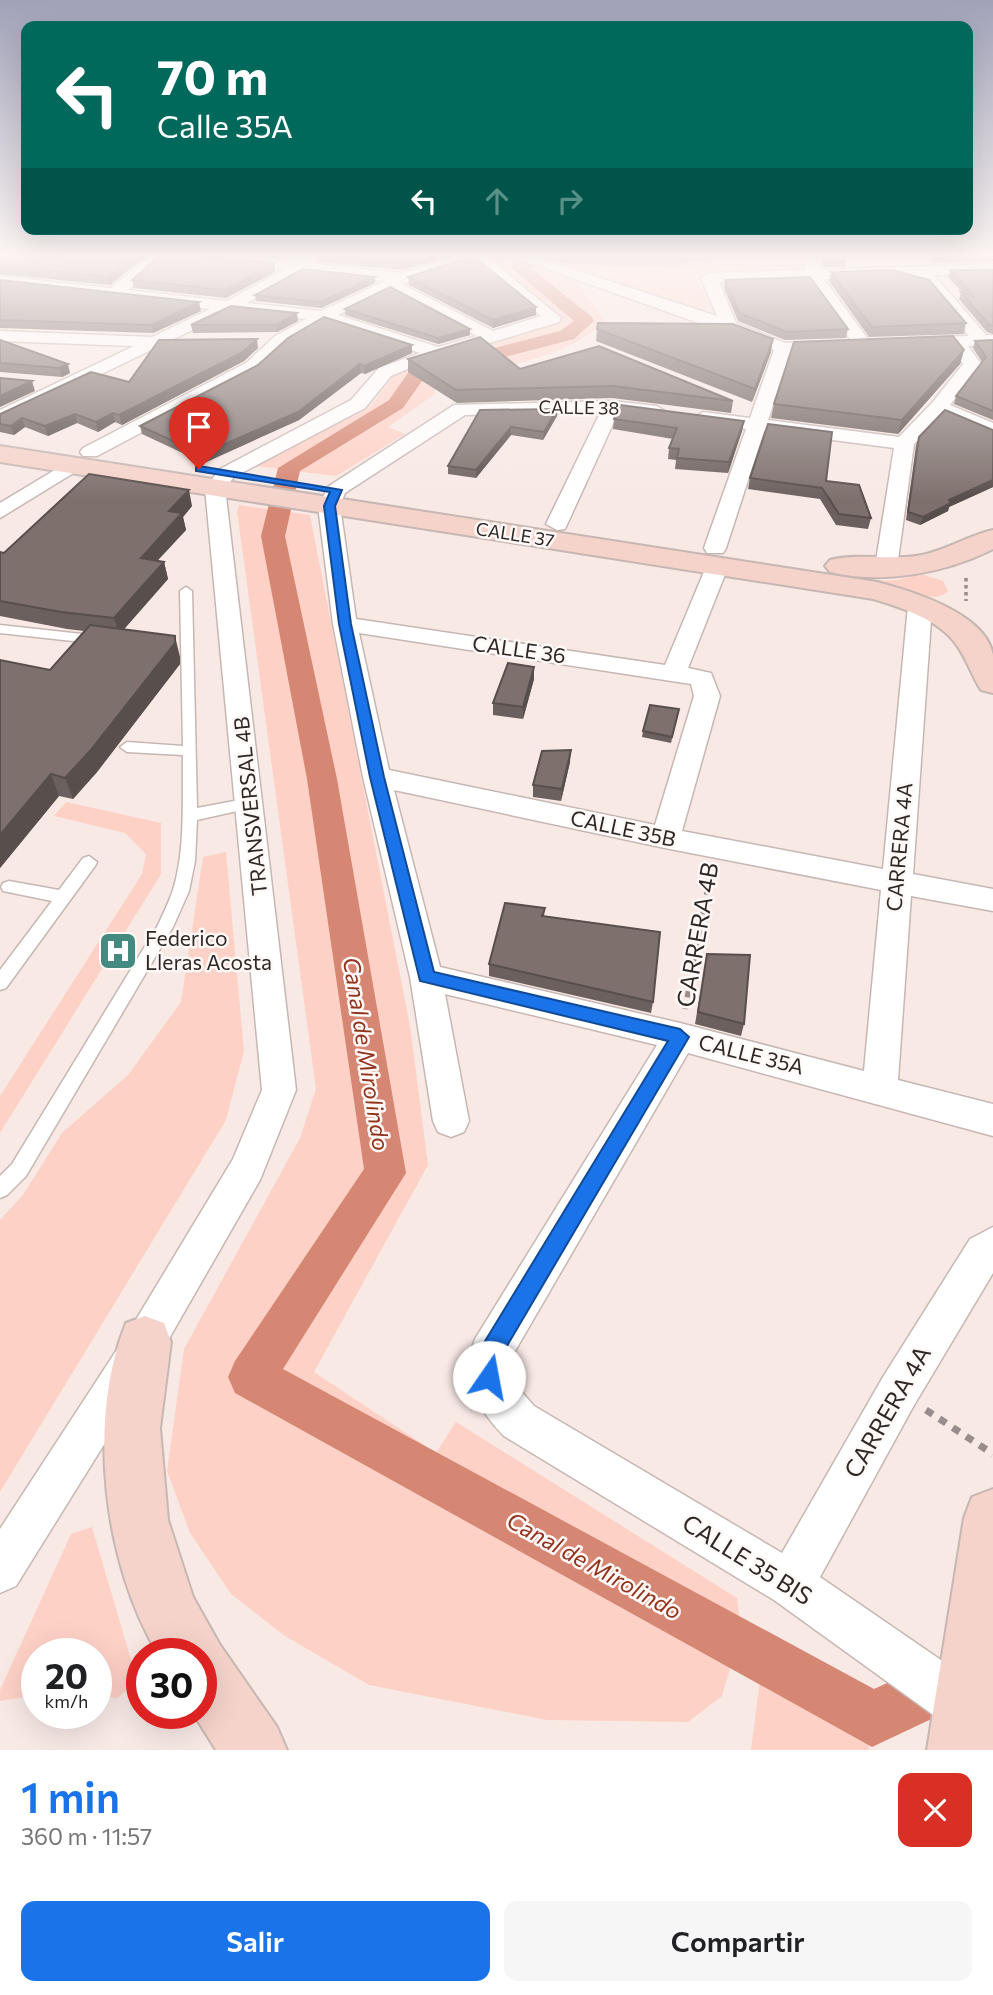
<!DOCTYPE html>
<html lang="es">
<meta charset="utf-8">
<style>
:root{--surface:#fff;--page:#f6f6f6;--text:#202124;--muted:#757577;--accent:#1a73e8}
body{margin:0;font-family:Commissioner,sans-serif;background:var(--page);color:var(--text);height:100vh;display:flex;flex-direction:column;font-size:26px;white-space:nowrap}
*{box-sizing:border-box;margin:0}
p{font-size:23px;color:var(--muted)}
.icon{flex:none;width:38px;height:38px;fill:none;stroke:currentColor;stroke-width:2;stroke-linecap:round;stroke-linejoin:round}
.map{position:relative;height:1750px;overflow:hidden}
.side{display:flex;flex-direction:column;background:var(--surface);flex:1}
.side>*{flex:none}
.guide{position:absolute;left:21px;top:21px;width:952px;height:214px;border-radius:14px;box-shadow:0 7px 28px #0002;background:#00695c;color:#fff;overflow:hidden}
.speed{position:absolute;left:21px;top:1638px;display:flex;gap:14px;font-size:35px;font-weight:700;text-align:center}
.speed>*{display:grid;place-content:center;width:91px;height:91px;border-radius:50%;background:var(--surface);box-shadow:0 7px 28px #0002;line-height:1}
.speed small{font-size:18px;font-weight:400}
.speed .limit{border:10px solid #d22;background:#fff;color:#111}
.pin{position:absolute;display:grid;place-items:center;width:60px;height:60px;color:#fff;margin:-72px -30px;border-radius:50% 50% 50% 0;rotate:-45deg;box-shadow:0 0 7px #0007}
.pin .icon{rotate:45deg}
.me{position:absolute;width:77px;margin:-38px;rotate:12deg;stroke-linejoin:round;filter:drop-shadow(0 0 5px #0008)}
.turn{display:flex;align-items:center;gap:24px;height:147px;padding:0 21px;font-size:32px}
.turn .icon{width:91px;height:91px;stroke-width:2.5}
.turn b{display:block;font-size:49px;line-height:60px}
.lanes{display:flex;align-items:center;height:66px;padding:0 21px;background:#0003;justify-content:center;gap:35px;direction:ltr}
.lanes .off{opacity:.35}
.round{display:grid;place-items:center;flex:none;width:74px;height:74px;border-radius:14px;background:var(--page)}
.head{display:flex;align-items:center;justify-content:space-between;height:119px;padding:0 21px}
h1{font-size:42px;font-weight:600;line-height:52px;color:var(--accent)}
.cta{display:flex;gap:14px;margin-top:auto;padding:14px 21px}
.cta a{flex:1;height:80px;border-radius:14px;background:var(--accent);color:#fff;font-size:28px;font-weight:600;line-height:80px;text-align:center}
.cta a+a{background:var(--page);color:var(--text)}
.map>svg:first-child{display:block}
</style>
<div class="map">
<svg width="993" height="1750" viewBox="0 0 993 1750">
<rect width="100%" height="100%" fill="#f8e9e5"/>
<g fill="#fed1c6">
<path d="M493,256H505L576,281L605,321C567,361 486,369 434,381L435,394L388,427L405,434L336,476L255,466L370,407L392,378L409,367L561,320L488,257Z"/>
<polygon points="531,256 808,256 797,269 694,275 711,306 700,313"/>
<polygon points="239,505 310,515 410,1026 428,1165 314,1372 436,1453 456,1422 737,1598 741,1631 722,1696 688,1722 547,1720 369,1685 285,1636 231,1594 190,1533 167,1471 184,1349 300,1138 316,1089 237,511"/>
<path d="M921,574L943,581L948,591C932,607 892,585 871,581L897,580Z"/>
<polygon points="66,802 161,823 161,874 0,1133 0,1096 142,874 146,854 125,833 54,816"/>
<polygon points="226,852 244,1051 226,1120 0,1492 0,1220 23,1195 62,1133 128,1075 181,1002 203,857"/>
<polygon points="92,1527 137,1680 118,1698 96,1697 96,1654 37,1654 37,1695 0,1701 0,1690 71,1534"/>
<polygon points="766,1633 809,1684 867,1703 869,1750 751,1750"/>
</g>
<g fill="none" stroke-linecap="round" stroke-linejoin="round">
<polygon fill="#d68773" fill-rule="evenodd" points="533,256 709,256 701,261 637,267 546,262 531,268 592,317 594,321 574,339 424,378 403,408 300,471 285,536 337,779 406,1173 283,1369 874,1689 993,1635 993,1690 872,1747 235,1393 228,1377 235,1361 364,1169 307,779 261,536 278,468 389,400 410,370 560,331 574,321 510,267"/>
<defs>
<g id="lane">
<path d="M186,587L192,591L197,808L250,798L257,803L255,807L197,820L195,861L189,891L173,927L26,1176L7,1195L0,1198V1176L12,1164L158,925C163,914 169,902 173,890C186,848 182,799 183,755L127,752L120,747L127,742L183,746L180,591Z"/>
<polygon points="0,625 100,636 106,640 100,644 0,633"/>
<polygon points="89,856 97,862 95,866 6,988 0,990 0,970 52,901 3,891 1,887 3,883 9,881 59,890 83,858"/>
</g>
<g id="street">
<path d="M150,256H167L128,290L227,301L284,270L203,261L196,256H240L298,262L305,256H320L314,264L402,273L459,256H486L561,318L559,322L417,365L391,376L365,408L234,477L225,488L296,1090L260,1180L159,1356L16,1586L0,1593V1529L131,1328L233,1159L262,1090L205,488L220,469L351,400L379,368L420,353L325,322L287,344L258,371L97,456H83L80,452L83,448L246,363L275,336L306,319L232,311L0,423V410L134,346L0,341V331L152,337L210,309L0,286V276L111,288ZM474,261L541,316L493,331L402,284ZM303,272L385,281L321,311L247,303ZM390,290L477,336L438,347L338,315Z"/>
<path d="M511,256H532L717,316L701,278L709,273L805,270V262L813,257L821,262L820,270L993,264V274L934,275L986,335H993V345L968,346L981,364L950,405L993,423V436L942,415L914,444L897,567L886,574L875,567L894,448L764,431L726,548L723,553H707L704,548L746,429L703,424L694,418L703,412L750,418L774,350ZM918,276L969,336L916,338L907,343L916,348L951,347L963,364L932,403L899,437L768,420L790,353L832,352L841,347L832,342L785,343L736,323L719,282L808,280L857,349L863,350L872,345L824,279Z"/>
<path d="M612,401L657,406L666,412L657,418L618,413L565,529L557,530L546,524L600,413L465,415L345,493L340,506L356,619L665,665L706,567L709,562H725L728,567L688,668L711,673L720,696L682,831L883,869L908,606L912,601H928L932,606L913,874L993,889V911L911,896L898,1080L993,1104V1136L688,1053L511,1358L513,1382L534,1406L782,1553L883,1377L970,1239L993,1227V1273L913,1407L820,1577L986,1691L993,1709L986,1727L968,1734L950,1727L774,1600L504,1436C478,1410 460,1376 475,1339L657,1045L445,994L469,1121L464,1132L451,1137L438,1132L433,1121L410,977L363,777L333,624L318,506L329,486L454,405ZM359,633L691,684L694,696L655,825L389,770ZM394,790L665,848L881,890L864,1071L680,1023L440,967Z"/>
<polygon points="73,459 80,461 83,465 80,469 0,518 0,503"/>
</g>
<g id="secondary">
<path d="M0,446L877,582C911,591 986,613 993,655C993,667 993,681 993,693L981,690C972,676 967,660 958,647C940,619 902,608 873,599L0,462Z"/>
<path d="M993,530V549C946,573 881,585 830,572L825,566L830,560C857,553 888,560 916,556C944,552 966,536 993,530Z"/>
<path d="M145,1316L164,1323L171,1342L160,1428L168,1520L193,1597L220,1645L277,1727L287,1750H216L193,1713H201V1654H158C104,1565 86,1420 126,1323Z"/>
<polygon points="993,1489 993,1750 927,1750 964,1518 972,1497"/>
</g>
</defs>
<use href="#lane" stroke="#c6b7b3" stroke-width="3"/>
<use href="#street" stroke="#c6b7b3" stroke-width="3"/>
<use href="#secondary" stroke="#c6b7b3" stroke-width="4"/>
<polyline stroke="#988d8a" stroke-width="2.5" stroke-dasharray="2.5 2.5" stroke-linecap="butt" points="618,265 693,265"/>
<polyline stroke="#988d8a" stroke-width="3.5" stroke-dasharray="3.5 3.5" stroke-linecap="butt" points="966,578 966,601"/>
<polyline stroke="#988d8a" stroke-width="4.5" stroke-dasharray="5 5" stroke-linecap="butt" points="699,934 710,873"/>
<polyline stroke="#988d8a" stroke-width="5" stroke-dasharray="6 6" stroke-linecap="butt" points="685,1009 699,932"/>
<polyline stroke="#988d8a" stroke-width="7" stroke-dasharray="8 8" stroke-linecap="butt" points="926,1410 993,1454"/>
<use href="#lane" fill="#fff" fill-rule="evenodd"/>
<use href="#street" fill="#fff" fill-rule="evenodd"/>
<use href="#secondary" fill="#f5d3cb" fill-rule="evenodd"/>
</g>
<g fill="#6c605e">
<polygon points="0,256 146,256 110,285 0,274"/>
<polygon points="261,256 302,256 297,259"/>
<polygon points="318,256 452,256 402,270 319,262"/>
<polygon points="823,256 846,262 845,267 823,267"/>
<polygon points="926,256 993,256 993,261 934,263"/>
<polygon points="274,263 275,272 226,298 134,288 132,280"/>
<polygon points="950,270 993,270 993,334 987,332 959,299 961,292 963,293 948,277"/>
<polygon points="831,272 966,323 964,334 869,337 829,281"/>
<polygon points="408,277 536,315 493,328 409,285"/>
<polygon points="0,280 201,311 153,333 0,328"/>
<polygon points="725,280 848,329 846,338 785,340 738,321 724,288"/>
<polygon points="375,283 321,308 256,301 255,295"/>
<polygon points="345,309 470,329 470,335 438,344 345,315"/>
<polygon points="298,321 277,332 193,333 191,325"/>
<polygon points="597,329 771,352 752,402 596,341"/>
<polygon points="0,340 70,373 62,377 0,372"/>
<polygon points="993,340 993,420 954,404 956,396 982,362 973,348 975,341"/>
<polygon points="412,345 412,353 365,374 361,373 299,420 204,463 142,434 140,426"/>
<polygon points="258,348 244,361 122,425 115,422 98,432 77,423 48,436 25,427 14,435 0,432 0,414 129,382"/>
<polygon points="964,350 960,364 898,434 771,418 774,404"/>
<polygon points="408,359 520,369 733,401 731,413 612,398 457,403 408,372"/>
<polygon points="480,410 557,416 543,440 511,435 476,478 448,474 448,466"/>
<polygon points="614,419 744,421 742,431 728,473 675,469 676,460 668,459 669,448 673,439 613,429"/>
<polygon points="993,430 993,487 949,507 948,511 920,525 906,520 916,445 919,437"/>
<polygon points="750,478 826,481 871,518 868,529 836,525 820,499 748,489"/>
<polygon points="192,506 183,517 186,530 157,561 164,562 168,579 124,629 180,657 180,664 97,772 73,799 59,796 0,868 0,660 50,670 84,631 67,629 0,616 0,552 4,553"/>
<polygon points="534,667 534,679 523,719 493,715 493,703"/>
<polygon points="679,709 671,743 642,737 643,731"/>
<polygon points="570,762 561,801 533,797 533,785"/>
<polygon points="545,908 544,917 653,1002 651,1013 489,976 489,964"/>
<polygon points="707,954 744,1024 741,1036 695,1024"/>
</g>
<g fill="#584e4c">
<polygon points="135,256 146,256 110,285 108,277"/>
<polygon points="423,256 452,256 402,270 401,262"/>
<polygon points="274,263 275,272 226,298 225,290"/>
<polygon points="375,277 375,283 321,308 320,302"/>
<polygon points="199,302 201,311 153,333 152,325"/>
<polygon points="536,307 536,315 493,328 493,320"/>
<polygon points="297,313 298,321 277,332 276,325"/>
<polygon points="470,329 470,335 438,344 438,338"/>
<polygon points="257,339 258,348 244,361 122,425 119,415"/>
<polygon points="773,339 771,352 752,402 755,389"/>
<polygon points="412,345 412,353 365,374 364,366"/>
<polygon points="964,350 960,364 898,434 902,420"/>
<polygon points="68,364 70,373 62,377 59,368"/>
<polygon points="360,364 361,373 299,420 204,463 202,454"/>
<polygon points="32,381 35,391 0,407 0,396"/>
<polygon points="557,409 557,416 543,440 544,432"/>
<polygon points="113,413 115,422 98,432 96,422"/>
<polygon points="75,414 77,423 48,436 45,426"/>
<polygon points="22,418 25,427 14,435 11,426"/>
<polygon points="744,421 742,431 728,473 729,462"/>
<polygon points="511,427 511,435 476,478 476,470"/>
<polygon points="993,480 993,487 949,507 948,511 920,525 923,517 949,500"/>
<polygon points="189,490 192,506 183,517 186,530 145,574 141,558 169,511"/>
<polygon points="164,562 168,579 119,635 114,618"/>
<polygon points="175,636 180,657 180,664 97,772 73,799 65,778"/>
<polygon points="534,667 534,679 523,719 523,707"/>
<polygon points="571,750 570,762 561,801 562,789"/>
<polygon points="51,774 59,796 0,868 0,835"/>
</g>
<g fill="#7d706d" stroke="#584e4c" stroke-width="2">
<polygon points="0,256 135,256 108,277 0,265"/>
<polygon points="160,256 203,256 274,263 225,290 132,280"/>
<polygon points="337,256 423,256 401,262"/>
<polygon points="473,256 536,307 493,320 408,277"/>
<polygon points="823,256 825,256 846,262 824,262"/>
<polygon points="935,256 966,256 936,257"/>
<polygon points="303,269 375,277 320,302 255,295"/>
<polygon points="892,270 929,280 966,323 872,327 831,272"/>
<polygon points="950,270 993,270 993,326 989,325 961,292 975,297"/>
<polygon points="810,277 848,329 787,332 739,313 725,280"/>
<polygon points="0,280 199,302 152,325 0,320"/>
<polygon points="390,287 470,329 438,338 345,309"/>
<polygon points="231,306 297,313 276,325 191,325"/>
<polygon points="324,317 412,345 364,366 360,364 298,412 202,454 140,426 258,365 288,338"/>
<polygon points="598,323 733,324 773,339 755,389 597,329"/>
<polygon points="953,336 964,350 902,420 774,404 794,342"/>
<polygon points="480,337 520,369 599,346 733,401 613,386 456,390 408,359"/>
<polygon points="257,339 243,352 119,415 113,413 96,422 75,414 45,426 22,418 11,426 0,424 0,414 91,372 129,382 159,340"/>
<polygon points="0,340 68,364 59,368 0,363"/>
<polygon points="993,340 993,411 956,396 986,357 975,341"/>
<polygon points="0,378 32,381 0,396"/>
<polygon points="620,405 744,421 729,462 677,458 679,449 669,448 677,428 614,419"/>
<polygon points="557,409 544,432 511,427 476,470 448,466 480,410"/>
<polygon points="945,410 993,430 993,480 949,500 951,503 923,517 908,512 919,437"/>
<polygon points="768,424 832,432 826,481 859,485 871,518 839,514 822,488 750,478"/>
<polygon points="89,474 189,490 169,511 182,513 141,558 164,562 114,618 61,612 0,601 0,552 4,553"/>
<polygon points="90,625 175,636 175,643 90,751 65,778 51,774 0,835 0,660 50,670"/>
<polygon points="508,663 534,667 523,707 493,703"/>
<polygon points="650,705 679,709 672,737 643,731"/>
<polygon points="571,750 562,789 533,785 542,751"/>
<polygon points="505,903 545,908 542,916 660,932 653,1002 489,964"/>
<polygon points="707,954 750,955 744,1024 698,1012"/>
</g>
<linearGradient id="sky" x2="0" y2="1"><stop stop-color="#a1a2b9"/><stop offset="0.51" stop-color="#fcf5f3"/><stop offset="1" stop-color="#fcf5f3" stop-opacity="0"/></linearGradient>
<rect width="993" height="500" fill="url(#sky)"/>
<polygon fill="#1a73e8" stroke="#114b97" stroke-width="2" points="199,466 342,490 335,506 351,624 384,777 434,972 680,1029 689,1037 501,1356 497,1385 489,1388 481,1385 478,1377 482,1346 668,1041 420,981 370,777 339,624 324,506 330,492 196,471 196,467"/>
<defs>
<symbol id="hospital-square" viewBox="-11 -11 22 22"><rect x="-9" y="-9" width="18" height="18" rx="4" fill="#448a81" stroke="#fef8f7"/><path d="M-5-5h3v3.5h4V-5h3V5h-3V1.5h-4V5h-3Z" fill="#fff"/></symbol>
</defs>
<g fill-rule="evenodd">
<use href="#hospital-square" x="96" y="929" width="44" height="44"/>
</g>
<g text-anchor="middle" stroke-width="5" stroke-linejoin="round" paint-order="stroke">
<g font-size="18" fill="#2d2726" stroke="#fef8f7">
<text transform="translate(579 408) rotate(1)" y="6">CALLE 38</text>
<text transform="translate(515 535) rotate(9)" y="6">CALLE 37</text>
</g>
<g font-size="21" fill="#2d2726" stroke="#fef8f7">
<text transform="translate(519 650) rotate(8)" y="7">CALLE 36</text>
<text transform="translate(251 806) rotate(-96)" y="7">TRANSVERSAL 4B</text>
<text transform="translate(623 829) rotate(12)" y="7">CALLE 35B</text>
<text transform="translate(900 847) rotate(-85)" y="7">CARRERA 4A</text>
<text transform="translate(751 1055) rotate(14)" y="7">CALLE 35A</text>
</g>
<g font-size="21" fill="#2d2726" stroke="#fef8f7" text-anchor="start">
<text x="145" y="946">Federico<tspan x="145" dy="24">Lleras Acosta</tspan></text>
</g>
<g font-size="23" font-style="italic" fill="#91331d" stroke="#fef8f7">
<text transform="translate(366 1054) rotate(81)" y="8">Canal de Mirolindo</text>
<text transform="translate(594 1566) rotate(29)" y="8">Canal de Mirolindo</text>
</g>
<g font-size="24" fill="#2d2726" stroke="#fef8f7">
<text transform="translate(698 935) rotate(-80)" y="8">CARRERA 4B</text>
<text transform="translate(888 1412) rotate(-60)" y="8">CARRERA 4A</text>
<text transform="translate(747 1560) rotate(32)" y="8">CALLE 35 BIS</text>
</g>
</g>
</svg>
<div class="speed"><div>20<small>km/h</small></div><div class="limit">30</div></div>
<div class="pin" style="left:199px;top:469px;background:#d93025"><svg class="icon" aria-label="arrive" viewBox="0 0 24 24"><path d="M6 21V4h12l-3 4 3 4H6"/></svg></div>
<svg class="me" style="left:489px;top:1377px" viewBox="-20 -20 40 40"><circle r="19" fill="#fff"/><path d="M0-13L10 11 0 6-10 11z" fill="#1a73e8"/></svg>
<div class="guide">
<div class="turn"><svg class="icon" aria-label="left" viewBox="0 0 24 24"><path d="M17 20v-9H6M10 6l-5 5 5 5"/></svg><div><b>70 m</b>Calle 35A</div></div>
<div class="lanes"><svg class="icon" aria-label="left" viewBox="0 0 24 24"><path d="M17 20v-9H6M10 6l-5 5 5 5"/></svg><svg class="icon off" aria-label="ahead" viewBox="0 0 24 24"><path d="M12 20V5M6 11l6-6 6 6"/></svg><svg class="icon off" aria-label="right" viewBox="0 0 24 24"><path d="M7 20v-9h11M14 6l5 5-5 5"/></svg></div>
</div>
</div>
<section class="side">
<div class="head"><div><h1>1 min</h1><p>360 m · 11:57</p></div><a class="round" style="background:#d93025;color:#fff"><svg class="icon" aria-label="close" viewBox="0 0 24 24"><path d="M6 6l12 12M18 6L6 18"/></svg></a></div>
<div class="cta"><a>Salir</a><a>Compartir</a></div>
</section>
